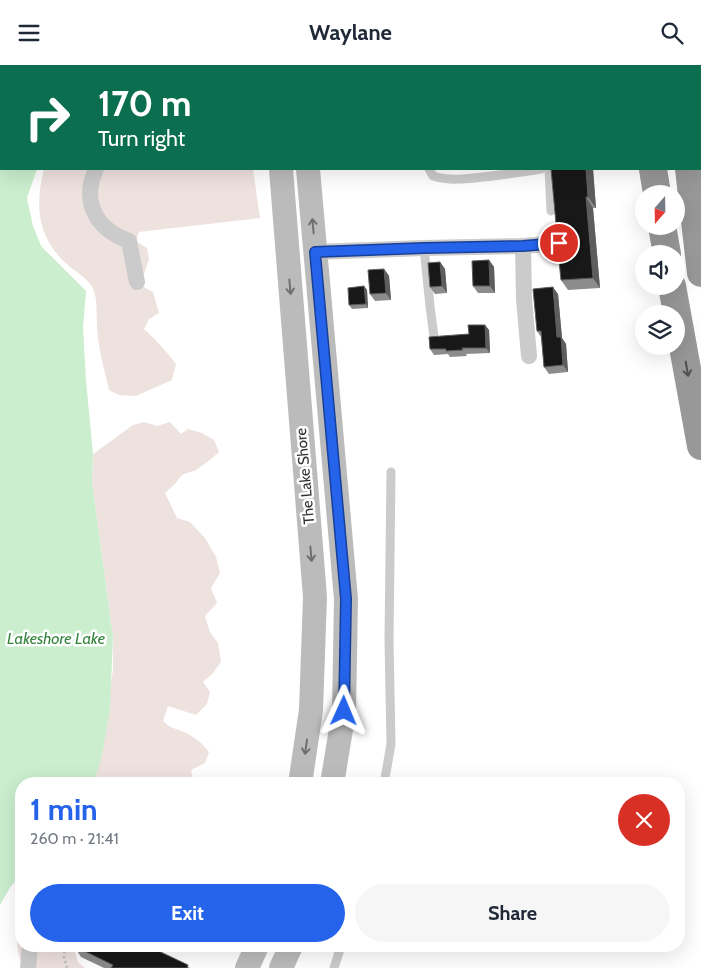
<!DOCTYPE html>
<meta charset="utf-8">
<style>
:root{--surface:#fff;--page:#f6f6f7;--text:#1f2937;--muted:#747a83;--accent:#2563eb}
body{margin:0;font-family:Cabin,sans-serif;background:var(--page);color:var(--text);height:100vh;display:flex;flex-direction:column;font-size:19px;white-space:nowrap}
*{box-sizing:border-box;margin:0}
p{font-size:16px;color:var(--muted)}
.icon{flex:none;width:28px;height:28px;fill:none;stroke:currentColor;stroke-width:2;stroke-linecap:round;stroke-linejoin:round}
.map{position:relative;flex:1;overflow:hidden}
.panel{position:absolute;left:15px;top:712px;width:670px;height:175px;display:flex;flex-direction:column;background:var(--surface);border-radius:20px;box-shadow:0 5px 20px #0002}
.panel>*{flex:none}
.banner{position:absolute;left:0px;top:0px;width:701px;height:105px;box-shadow:0 5px 20px #0002;background:#0b6e4f;color:#fff;overflow:hidden}
.needle{width:32px;rotate:200deg}
.tools{position:absolute;left:635px;top:120px;display:grid;gap:10px}
.tools a{display:grid;place-items:center;width:50px;height:50px;border-radius:50%;background:var(--surface);box-shadow:0 5px 20px #0002;font-size:25px}
.pin{position:absolute;display:grid;place-items:center;width:42px;height:42px;color:#fff;margin:-21px;border:2px solid #fff;border-radius:50%;box-shadow:0 1px 5px #0007}
.me{position:absolute;width:55px;margin:-28px;rotate:1deg;stroke-linejoin:round;filter:drop-shadow(0 0 4px #0008)}
.turn{display:flex;align-items:center;gap:18px;height:105px;padding:0 15px;font-size:22px}
.turn .icon{width:65px;height:65px;stroke-width:2.5}
.turn b{display:block;font-size:35px;line-height:42px}
.round{display:grid;place-items:center;flex:none;width:52px;height:52px;border-radius:26px;background:var(--page)}
.summary{display:flex;align-items:center;justify-content:space-between;height:85px;padding:0 15px}
h1{font-size:30px;font-weight:700;line-height:38px;color:var(--accent)}
.action{display:flex;gap:10px;margin-top:auto;padding:10px 15px}
.action a{flex:1;height:58px;border-radius:30px;background:var(--accent);color:#fff;font-size:20px;font-weight:700;line-height:58px;text-align:center}
.action a+a{background:var(--page);color:var(--text)}
header{display:flex;justify-content:space-between;align-items:center;height:65px;padding:0 15px;background:var(--surface);font-size:22px;font-weight:700}
.map>svg:first-child{display:block}
</style>
<header><svg class="icon" aria-label="menu" viewBox="0 0 24 24"><path d="M4 6h16M4 12h16M4 18h16"/></svg>Waylane<svg class="icon" aria-label="search" viewBox="0 0 24 24"><circle cx="10" cy="10" r="6"/><path d="M15 15l6 6"/></svg></header>
<div class="map">
<svg width="701" height="903" viewBox="0 0 701 903">
<rect width="100%" height="100%" fill="#fff"/>
<g fill="#eee2df">
<path d="M44,104H253L260,153L139,167L136,176L147,183L149,194L140,220L153,227L159,248L149,254L144,264C156,275 166,286 176,299L172,315L136,331L119,330L109,325C104,304 98,282 97,261C96,249 98,238 94,226C91,216 78,208 70,202C38,175 34,143 44,104Z"/>
<path d="M144,357L157,361L170,357L181,369L188,364L202,368L214,375L219,387L211,394L196,405L182,410L175,419L165,428L177,453L190,457L205,473L216,492L220,508L211,523L217,538L205,551L210,567L218,578L221,597L212,609L203,617L210,627L207,639L196,650L168,641L163,656C172,665 174,662 184,667C195,672 202,678 209,687L205,698L191,705L194,719H92L97,708L113,605V572L92,417L93,389L133,360Z"/>
<path d="M21,847V881H73L78,897L85,903H24C15,886 15,865 21,847Z"/>
</g>
<polygon fill="#cbeecf" points="0,0 80,0 81,1 1,1 1,104 37,104 27,133 33,161 41,181 86,226 83,262 86,315 93,389 92,417 113,572 110,643 103,685 97,708 92,719 21,719 21,811 11,821 0,840"/>
<g fill="none" stroke-linecap="round" stroke-linejoin="round">
<polyline stroke="#c5c5c5" stroke-width="3" stroke-dasharray="2.5 2.5" stroke-linecap="butt" points="65,881 64,892 67,903"/>
<g stroke="#cbcbcb" stroke-width="9">
<polyline points="544,0 544,1"/>
<polyline points="597,0 597,1"/>
<polyline points="350,1 350,0"/>
<path d="M429,104L433,111C449,116 466,114 483,112C503,110 522,107 541,104"/>
<polyline points="549,104 551,146"/>
<polyline points="424,183 430,241 434,272"/>
<polyline points="384,719 391,679 389,575 391,407"/>
<polyline points="334,903 341,881"/>
</g>
<g stroke="#cbcbcb" stroke-width="16">
<polyline points="111,0 112,1"/>
<path d="M96,104C81,137 96,164 129,176L137,217"/>
<polyline points="523,181 524,234 529,291"/>
<polyline points="315,187 424,183 523,181 559,178"/>
<polyline points="28,903 30,881"/>
</g>
<g stroke="#bbb" stroke-width="24">
<polyline points="272,0 272,1"/>
<polyline points="295,0 296,1"/>
<polyline points="281,104 315,532 311,645 300,719"/>
<polyline points="308,104 346,534 344,646 332,719"/>
<polyline points="247,903 257,881"/>
<polyline points="281,903 291,881"/>
</g>
<g stroke="#989898" stroke-width="28">
<polyline points="643,0 643,1"/>
<polyline points="679,0 679,1"/>
<polyline points="653,104 657,129"/>
<polyline points="689,104 701,208"/>
<polyline points="662,161 667,189"/>
<polyline points="672,221 701,381"/>
</g>
</g>
<g fill="#8c8c8c">
<polygon points="415,0 448,0 448,1 416,1"/>
<polygon points="593,104 596,143 593,143 600,223 568,225 561,215 562,167 556,159"/>
<polygon points="489,195 494,202 495,228 478,228 473,221"/>
<polygon points="440,197 445,204 447,228 435,229 430,222"/>
<polygon points="384,204 389,211 391,235 375,236 370,229"/>
<polygon points="364,221 367,225 368,243 352,244 349,240"/>
<polygon points="558,229 562,273 566,279 568,307 549,309 544,302 541,272 537,266"/>
<polygon points="485,260 489,265 490,288 466,289 467,291 450,292 448,289 434,290 430,284 469,269"/>
<polygon points="74,881 156,881 154,884 190,903 104,903 81,892"/>
<polygon points="210,881 225,881 222,887"/>
</g>
<g fill="#5d5d5d">
<polygon points="586,104 593,104 596,143 588,132"/>
<polygon points="586,132 593,143 600,223 593,213"/>
<polygon points="489,195 494,202 495,228 490,221"/>
<polygon points="440,197 445,204 447,228 442,221"/>
<polygon points="384,204 389,211 391,235 386,228"/>
<polygon points="364,221 367,225 368,243 366,239"/>
<polygon points="553,222 558,229 562,273 566,279 568,307 563,300 557,272"/>
<polygon points="485,260 489,265 490,288 486,283"/>
<polygon points="145,881 156,881 152,890"/>
<polygon points="221,881 225,881 222,887 220,884"/>
</g>
<g fill="#181818" stroke="#5d5d5d">
<rect x="449" y="0" width="80" height="1"/>
<polygon points="551,104 586,104 588,132 586,132 593,213 561,215 557,176 561,171 562,166 560,162 556,159"/>
<polygon points="489,195 490,221 473,221 472,196"/>
<polygon points="440,197 442,221 430,222 428,198"/>
<polygon points="384,204 386,228 370,229 368,205"/>
<polygon points="364,221 366,239 349,240 348,223"/>
<polygon points="553,222 557,272 561,272 563,300 544,302 541,266 537,266 533,224"/>
<polygon points="468,260 485,260 486,283 462,283 463,285 446,286 446,284 430,284 429,272 469,269"/>
<polygon points="74,881 148,881 188,900 187,903 111,903 113,900"/>
<polygon points="214,881 221,881 220,884"/>
</g>
<defs><path id="oneway-shaft" d="M-6 0H5M1.5-3L5.5 0L1.5 3" fill="none" stroke-width="1.6" stroke-linecap="round" stroke-linejoin="round" transform="scale(1.25)"/></defs>
<g stroke="#6f6f6f">
<use href="#oneway-shaft" transform="translate(313 161) rotate(-95)"/>
<use href="#oneway-shaft" transform="translate(290 222) rotate(85)"/>
<use href="#oneway-shaft" transform="translate(311 489) rotate(85)"/>
<use href="#oneway-shaft" transform="translate(306 682) rotate(98)"/>
</g>
<use stroke="#505050" href="#oneway-shaft" transform="translate(687 304) rotate(80)"/>
<g fill="none" stroke-linecap="round" stroke-linejoin="round">
<defs>
<polyline id="route" points="344,646 346,534 315,187 424,183 523,181 559,178"/>
</defs>
<use href="#route" stroke="#184099" stroke-width="12"/>
<use href="#route" stroke="#2563eb" stroke-width="9"/>
</g>
<g text-anchor="middle" stroke-width="5" stroke-linejoin="round" paint-order="stroke">
<g font-size="15" fill="#313131" stroke="#fff">
<text transform="translate(305 411) rotate(-95)" y="5">The Lake Shore</text>
</g>
<g font-size="16" font-style="italic" fill="#34843e" stroke="#fff">
<text x="56" y="579">Lakeshore Lake</text>
</g>
</g>
</svg>
<div class="tools">
<a><svg class="needle" viewBox="-14 -14 28 28"><path d="M0-13l5 13h-10z" fill="#e53935"/><path d="M0 13l5-13h-10z" fill="#747a83"/></svg></a>
<a><svg class="icon" aria-label="sound" viewBox="0 0 24 24"><path d="M4 9h4l5-4v14l-5-4H4zM17 9q2 3 0 6"/></svg></a>
<a><svg class="icon" aria-label="layers" viewBox="0 0 24 24"><path d="M12 4l9 5-9 5-9-5zM3 14l9 5 9-5"/></svg></a>
</div>
<div class="pin" style="left:559px;top:178px;background:#d93025"><svg class="icon" aria-label="arrive" viewBox="0 0 24 24"><path d="M6 21V4h12l-3 4 3 4H6"/></svg></div>
<svg class="me" style="left:344px;top:646px" viewBox="-20 -20 40 40"><path d="M0-17L14 15 0 8-14 15z" fill="#2563eb" stroke="#fff" stroke-width="4"/></svg>
<div class="banner">
<div class="turn"><svg class="icon" aria-label="right" viewBox="0 0 24 24"><path d="M7 20v-9h11M14 6l5 5-5 5"/></svg><div><b>170 m</b>Turn right</div></div>
</div>
<section class="panel">
<div class="summary"><div><h1>1 min</h1><p>260 m · 21:41</p></div><a class="round" style="background:#d93025;color:#fff"><svg class="icon" aria-label="close" viewBox="0 0 24 24"><path d="M6 6l12 12M18 6L6 18"/></svg></a></div>
<div class="action"><a>Exit</a><a>Share</a></div>
</section>
</div>
